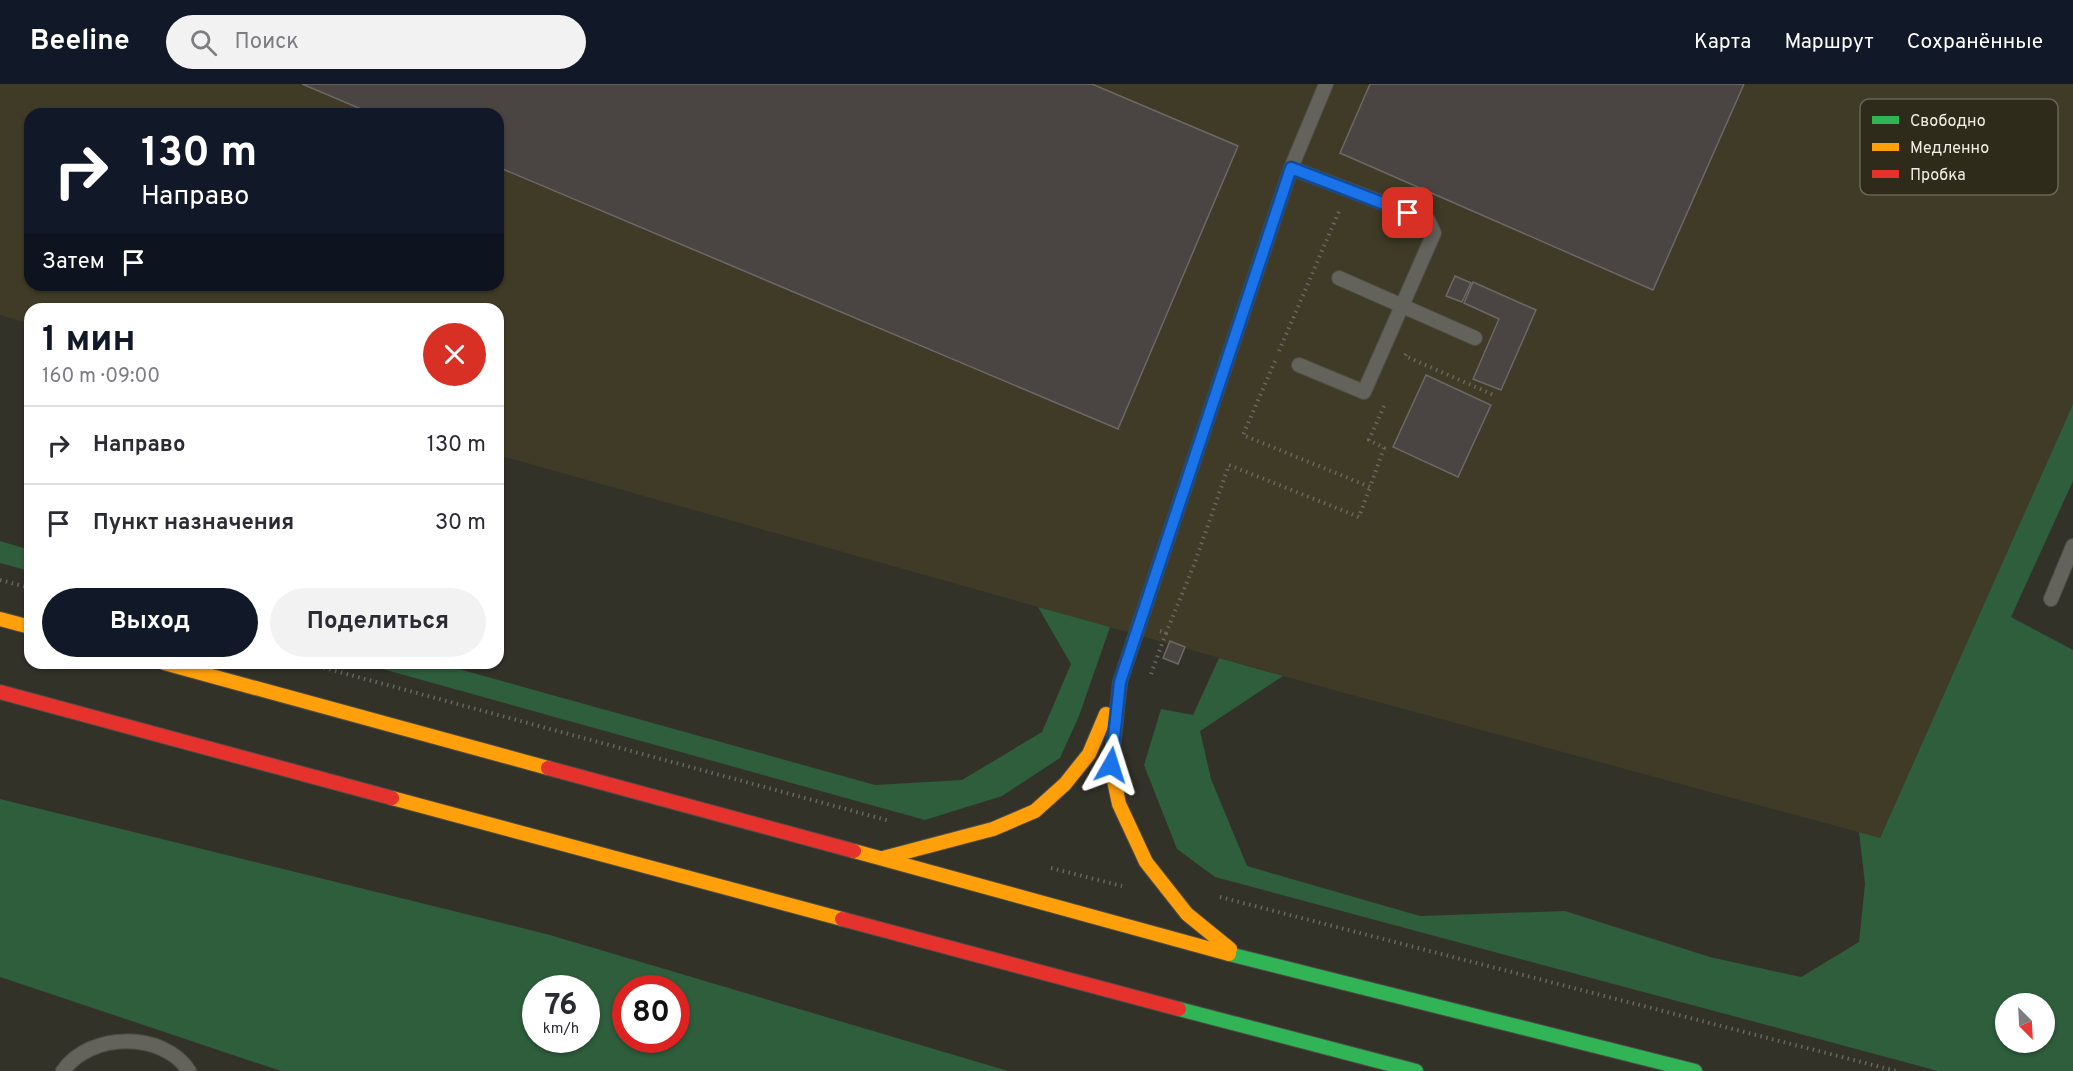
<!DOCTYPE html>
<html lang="ru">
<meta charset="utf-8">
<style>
:root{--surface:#fff;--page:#f2f2f3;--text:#2b2b33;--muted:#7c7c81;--line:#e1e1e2;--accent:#111827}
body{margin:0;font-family:Overpass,sans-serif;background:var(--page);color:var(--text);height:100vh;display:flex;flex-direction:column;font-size:22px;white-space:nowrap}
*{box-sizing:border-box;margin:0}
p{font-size:20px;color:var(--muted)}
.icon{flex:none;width:33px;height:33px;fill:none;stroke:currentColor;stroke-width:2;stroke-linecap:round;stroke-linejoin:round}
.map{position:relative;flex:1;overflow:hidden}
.side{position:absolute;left:24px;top:219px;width:480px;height:366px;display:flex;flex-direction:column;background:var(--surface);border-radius:18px;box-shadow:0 2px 4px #0004}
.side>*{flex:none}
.hud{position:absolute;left:24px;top:24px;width:480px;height:183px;border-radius:18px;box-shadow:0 2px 4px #0004;background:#111827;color:#fff;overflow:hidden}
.needle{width:39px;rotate:156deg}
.controls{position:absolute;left:1995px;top:909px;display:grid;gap:12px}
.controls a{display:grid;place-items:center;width:60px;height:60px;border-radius:50%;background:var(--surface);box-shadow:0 2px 4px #0004;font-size:30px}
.speed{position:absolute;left:522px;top:891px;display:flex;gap:12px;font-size:30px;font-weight:700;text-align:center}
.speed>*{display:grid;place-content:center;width:78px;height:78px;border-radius:50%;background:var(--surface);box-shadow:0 2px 4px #0004;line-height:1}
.speed small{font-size:15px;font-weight:400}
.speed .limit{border:9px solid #d22;background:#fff;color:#111}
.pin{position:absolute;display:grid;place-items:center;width:51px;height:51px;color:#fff;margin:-26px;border-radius:12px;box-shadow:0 3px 9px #0006}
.me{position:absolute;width:66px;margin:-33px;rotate:6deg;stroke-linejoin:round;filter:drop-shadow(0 0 4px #0008)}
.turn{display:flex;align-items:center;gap:21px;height:126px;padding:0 18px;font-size:27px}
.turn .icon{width:78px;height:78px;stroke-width:2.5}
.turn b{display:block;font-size:42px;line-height:51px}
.then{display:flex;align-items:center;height:57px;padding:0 18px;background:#0003;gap:12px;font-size:22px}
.round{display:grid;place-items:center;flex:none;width:63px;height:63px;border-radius:32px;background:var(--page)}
.head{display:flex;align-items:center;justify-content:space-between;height:102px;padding:0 18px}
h1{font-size:36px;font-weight:700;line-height:45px;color:var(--accent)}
.primary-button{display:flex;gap:12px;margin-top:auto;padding:12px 18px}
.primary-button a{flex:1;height:69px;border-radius:36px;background:var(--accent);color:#fff;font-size:24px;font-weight:700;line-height:69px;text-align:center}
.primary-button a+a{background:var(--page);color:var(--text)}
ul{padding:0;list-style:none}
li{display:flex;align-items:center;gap:18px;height:78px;padding:0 18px;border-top:2px solid var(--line)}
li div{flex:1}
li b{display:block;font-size:22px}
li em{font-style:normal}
header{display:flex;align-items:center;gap:36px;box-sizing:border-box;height:84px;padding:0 30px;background:var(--accent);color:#fff}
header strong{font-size:28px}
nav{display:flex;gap:33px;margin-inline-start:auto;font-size:21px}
.search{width:420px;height:54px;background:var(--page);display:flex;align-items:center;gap:15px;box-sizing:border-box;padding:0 21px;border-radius:33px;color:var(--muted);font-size:22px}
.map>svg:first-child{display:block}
</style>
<header>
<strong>Beeline</strong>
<div class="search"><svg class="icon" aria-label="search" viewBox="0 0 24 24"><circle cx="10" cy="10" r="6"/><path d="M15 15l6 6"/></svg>Поиск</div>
<nav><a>Карта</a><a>Маршрут</a><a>Сохранённые</a></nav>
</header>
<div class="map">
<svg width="2073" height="987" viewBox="0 0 2073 987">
<rect width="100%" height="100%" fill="#333229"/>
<path fill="#3f3b26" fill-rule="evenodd" d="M0,0H2073V320L1880,754L1330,605L498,371V225H30V240L0,231ZM30,30H498V201H30Z"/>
<g fill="#2e5e3c" fill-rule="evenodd">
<path d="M2073,320V397L2011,533L2073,566V987H1938L1215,793L1177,765L1144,681L1161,625L1193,631L1219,574L1283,592L1200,647L1211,695L1247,782L1420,832L1565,827L1710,873L1801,893L1859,858L1865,800L1859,748L1880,754ZM2006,920H2044V958H2006Z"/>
<polygon points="0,457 30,466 30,487 0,479"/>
<polygon points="1038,523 1110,543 1079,632 1060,674 1002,712 925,736 361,579 437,579 875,701 962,696 1042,648 1071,580"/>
<path d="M0,715L550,851L1008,987H281L0,893ZM586,904V956H536V904ZM626,904H676V956H626Z"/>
</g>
<g fill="#4a4543" stroke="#6c6866" stroke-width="1.5">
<polygon points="302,0 1092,0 1238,62 1118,345 498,83 498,30 373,30"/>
<polygon points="1370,0 1744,0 1653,206 1340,69"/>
<polygon points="1455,192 1471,199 1462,218 1446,212"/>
<polygon points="1473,198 1536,226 1501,306 1473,295 1499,235 1464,219"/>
<polygon points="1426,291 1491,321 1458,393 1393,363"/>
<polygon points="1170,557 1185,563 1178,580 1163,574"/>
</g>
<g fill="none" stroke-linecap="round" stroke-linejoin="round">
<defs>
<g id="lane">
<polyline points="1291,84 1428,136 1434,149 1364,308 1299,281"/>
<polyline points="1339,194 1475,254"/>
<polyline points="2051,515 2073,462"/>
<polyline points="1120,598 1291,84 1326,0"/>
<path d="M63,987C90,948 163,947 189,987"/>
</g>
<g id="fast">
<polyline points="1229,870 1695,987"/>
<polyline points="1179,925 1416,987"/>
</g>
<g id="slow">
<polyline points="0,535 30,543"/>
<polyline points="164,579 548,684"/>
<polyline points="1120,598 1111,682 1119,720 1146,778 1187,830 1230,865"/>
<polyline points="392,714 842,835"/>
<polyline points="854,767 1229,870"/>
<polyline points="883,774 993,745 1035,727 1065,700 1089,670 1106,630"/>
</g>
<g id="jam">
<polyline points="0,608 392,714"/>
<polyline points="548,684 854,767"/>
<polyline points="842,835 1179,925"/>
</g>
</defs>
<use href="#lane" stroke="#4e4d45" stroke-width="16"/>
<use href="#fast" stroke="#4e4d45" stroke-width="16"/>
<use href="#slow" stroke="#4e4d45" stroke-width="16"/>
<use href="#jam" stroke="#4e4d45" stroke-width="16"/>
<g stroke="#686760" stroke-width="4" stroke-dasharray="1.5 4.5" stroke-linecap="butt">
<polyline points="1279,267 1340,125"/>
<polyline points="1406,270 1405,272 1496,312"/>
<polyline points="1275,277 1243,351 1370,403 1384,364 1369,356 1384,322"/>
<polyline points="0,496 30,504"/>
<polyline points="1160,547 1166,549 1194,481 1229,381 1359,433 1370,403"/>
<polyline points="306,579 890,737"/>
<polyline points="1151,590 1166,549"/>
<polyline points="1051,784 1122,802"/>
<polyline points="1220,813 1896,987"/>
</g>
<use href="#lane" stroke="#63625b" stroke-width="14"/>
<use href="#fast" stroke="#30b455" stroke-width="14"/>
<use href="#slow" stroke="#ff9f0a" stroke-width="14"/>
<use href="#jam" stroke="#e5322d" stroke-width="14"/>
</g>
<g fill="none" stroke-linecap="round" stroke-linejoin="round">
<defs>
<polyline id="route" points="1111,681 1120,598 1291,84 1408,129"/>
</defs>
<use href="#route" stroke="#114b97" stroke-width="15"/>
<use href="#route" stroke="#1a73e8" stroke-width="10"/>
</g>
<rect x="1860" y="15" width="198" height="96" rx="9" fill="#2e2b1b" stroke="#686657" stroke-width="1.5"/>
<rect x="1872" y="32" width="27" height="8" fill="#30b455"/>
<rect x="1872" y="59" width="27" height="8" fill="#ff9f0a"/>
<rect x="1872" y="86" width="27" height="8" fill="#e5322d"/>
<g font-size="16" fill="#f1efe4">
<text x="1910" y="42">Свободно</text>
<text x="1910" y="69">Медленно</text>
<text x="1910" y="96">Пробка</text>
</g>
</svg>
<div class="controls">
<a><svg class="needle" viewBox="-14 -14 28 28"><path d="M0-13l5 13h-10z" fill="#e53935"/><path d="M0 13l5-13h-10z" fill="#7c7c81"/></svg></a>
</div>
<div class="speed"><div>76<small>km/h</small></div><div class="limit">80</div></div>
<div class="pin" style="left:1408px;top:129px;background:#d93025"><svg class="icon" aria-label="arrive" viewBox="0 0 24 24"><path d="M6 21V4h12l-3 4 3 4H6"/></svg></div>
<svg class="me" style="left:1111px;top:681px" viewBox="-20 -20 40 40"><path d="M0-17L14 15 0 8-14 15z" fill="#1a73e8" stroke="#fff" stroke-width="4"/></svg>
<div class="hud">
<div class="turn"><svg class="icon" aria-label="right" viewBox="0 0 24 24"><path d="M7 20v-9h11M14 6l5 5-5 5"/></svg><div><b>130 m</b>Направо</div></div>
<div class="then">Затем<svg class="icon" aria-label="arrive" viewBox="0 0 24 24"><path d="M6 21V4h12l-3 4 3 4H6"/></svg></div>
</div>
<section class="side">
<div class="head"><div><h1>1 мин</h1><p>160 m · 09:00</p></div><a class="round" style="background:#d93025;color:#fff"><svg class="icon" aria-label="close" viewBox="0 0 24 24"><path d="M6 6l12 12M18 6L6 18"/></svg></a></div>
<ul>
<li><svg class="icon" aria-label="right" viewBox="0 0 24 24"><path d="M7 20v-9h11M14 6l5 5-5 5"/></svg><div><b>Направо</b></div><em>130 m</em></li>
<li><svg class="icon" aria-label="arrive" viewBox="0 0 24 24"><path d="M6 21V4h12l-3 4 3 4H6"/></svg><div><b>Пункт назначения</b></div><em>30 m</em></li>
</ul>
<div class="primary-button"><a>Выход</a><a>Поделиться</a></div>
</section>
</div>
